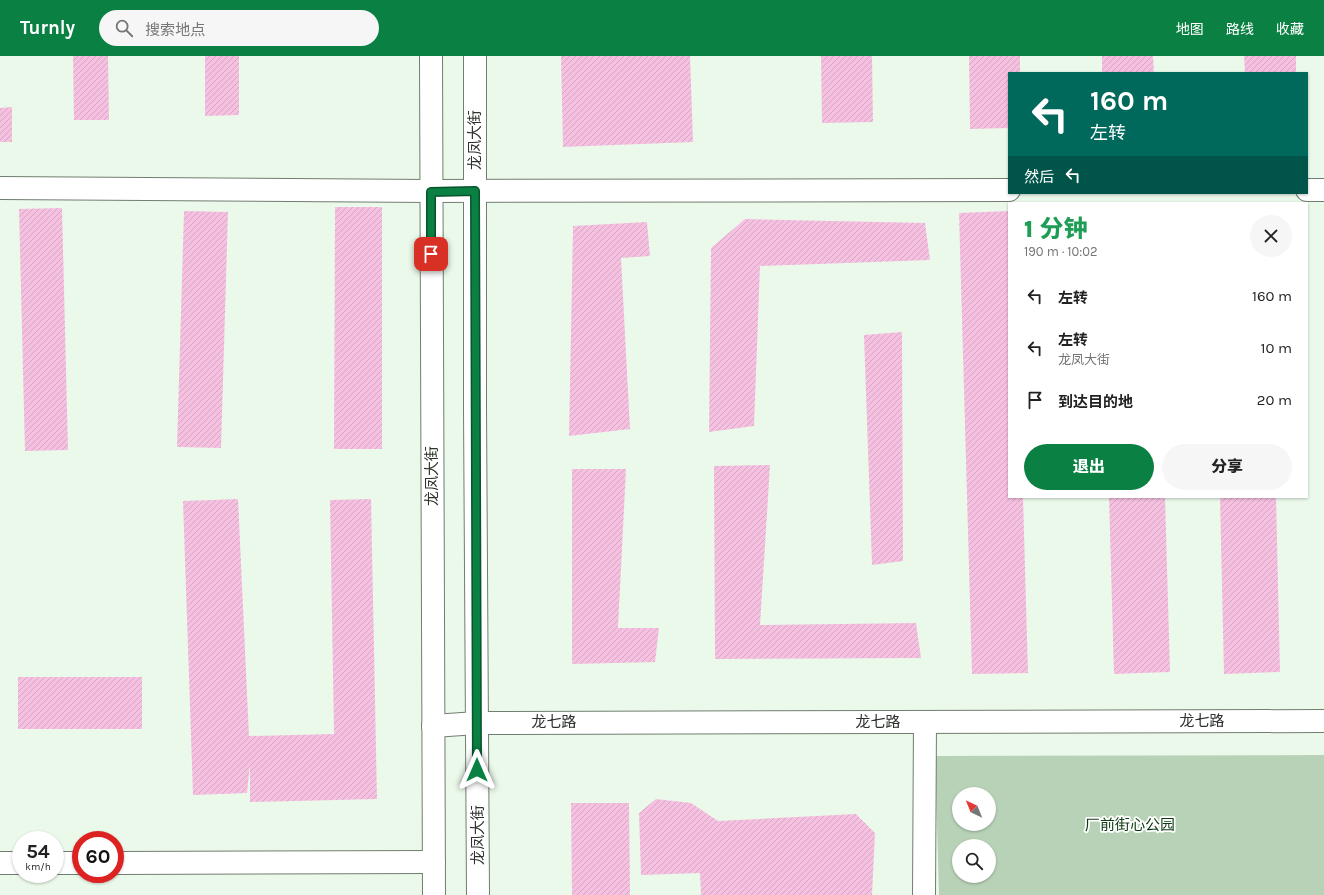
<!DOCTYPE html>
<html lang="zh">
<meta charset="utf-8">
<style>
:root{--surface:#fff;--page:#f6f6f6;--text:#222;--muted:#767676;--accent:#0b8043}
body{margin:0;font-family:Karla,"Noto Sans SC",sans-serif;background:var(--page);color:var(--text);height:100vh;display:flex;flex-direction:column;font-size:15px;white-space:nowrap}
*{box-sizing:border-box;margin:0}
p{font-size:13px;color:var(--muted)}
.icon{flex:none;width:22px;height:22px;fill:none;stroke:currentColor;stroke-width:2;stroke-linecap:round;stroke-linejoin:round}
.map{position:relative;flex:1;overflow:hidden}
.side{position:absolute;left:1008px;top:146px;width:300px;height:296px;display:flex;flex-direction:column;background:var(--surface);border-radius:0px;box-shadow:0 1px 3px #0004}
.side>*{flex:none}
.hud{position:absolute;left:1008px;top:16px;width:300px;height:122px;border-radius:0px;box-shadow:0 1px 3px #0004;background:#00695c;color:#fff;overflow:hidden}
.needle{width:26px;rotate:317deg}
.fabs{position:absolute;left:952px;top:731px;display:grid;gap:8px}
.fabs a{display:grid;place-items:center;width:44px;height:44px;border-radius:50%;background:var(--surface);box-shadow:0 1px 3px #0004;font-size:20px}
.speed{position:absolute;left:12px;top:775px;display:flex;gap:8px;font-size:20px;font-weight:700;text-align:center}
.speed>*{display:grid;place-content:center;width:52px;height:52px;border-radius:50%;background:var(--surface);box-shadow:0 1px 3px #0004;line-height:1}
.speed small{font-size:10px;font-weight:400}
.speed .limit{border:6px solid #d22;background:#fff;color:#111}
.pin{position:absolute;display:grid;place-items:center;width:34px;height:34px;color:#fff;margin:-17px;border-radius:8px;box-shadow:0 2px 6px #0006}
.me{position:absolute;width:44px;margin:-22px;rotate:0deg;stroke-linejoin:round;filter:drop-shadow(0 0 3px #0008)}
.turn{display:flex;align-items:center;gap:14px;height:84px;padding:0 16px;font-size:18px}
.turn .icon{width:52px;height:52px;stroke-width:2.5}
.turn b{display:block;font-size:28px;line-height:34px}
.then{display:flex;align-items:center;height:38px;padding:0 16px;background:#0003;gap:8px;font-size:15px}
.round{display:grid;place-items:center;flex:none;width:42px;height:42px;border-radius:21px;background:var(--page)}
.summary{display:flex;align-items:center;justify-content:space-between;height:68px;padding:0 16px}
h1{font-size:24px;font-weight:800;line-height:30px;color:#1e9e55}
.primary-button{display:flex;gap:8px;margin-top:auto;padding:8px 16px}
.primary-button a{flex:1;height:46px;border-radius:24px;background:var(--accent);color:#fff;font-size:16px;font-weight:800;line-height:46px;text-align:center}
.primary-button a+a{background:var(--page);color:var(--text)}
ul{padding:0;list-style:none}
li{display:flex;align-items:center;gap:12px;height:52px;padding:0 16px}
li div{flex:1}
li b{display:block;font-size:15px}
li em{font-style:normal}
header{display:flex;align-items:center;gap:24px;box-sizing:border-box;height:56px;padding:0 20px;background:var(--accent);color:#fff}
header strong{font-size:19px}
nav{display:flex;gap:22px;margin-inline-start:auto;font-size:14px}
.search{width:280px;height:36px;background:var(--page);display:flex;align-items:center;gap:10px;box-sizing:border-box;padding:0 14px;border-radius:22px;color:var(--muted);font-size:15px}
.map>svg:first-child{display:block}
</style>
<header>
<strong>Turnly</strong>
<div class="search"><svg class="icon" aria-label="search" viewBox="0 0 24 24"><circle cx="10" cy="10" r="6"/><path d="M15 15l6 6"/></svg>搜索地点</div>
<nav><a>地图</a><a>路线</a><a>收藏</a></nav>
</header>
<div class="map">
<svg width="1324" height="839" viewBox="0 0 1324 839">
<defs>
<pattern id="building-hatch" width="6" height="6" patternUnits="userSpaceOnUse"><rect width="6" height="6" fill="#f6c1e1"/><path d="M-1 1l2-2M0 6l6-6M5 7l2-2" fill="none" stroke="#d3a6c1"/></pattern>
</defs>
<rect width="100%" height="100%" fill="#ebf9ea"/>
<path fill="#b8d2b7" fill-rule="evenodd" d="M1324,699V839H939L935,700ZM959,738H989V768H959ZM959,790H989V820H959Z"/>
<g fill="url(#building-hatch)">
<polygon points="73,0 108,0 109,64 74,64"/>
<polygon points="205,0 239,0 239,59 205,60"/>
<polygon points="561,0 690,0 693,86 563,91"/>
<polygon points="821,0 872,0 873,66 822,67"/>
<polygon points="969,0 1020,0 1020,17 1009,17 1009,72 970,73"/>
<polygon points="1102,0 1153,0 1154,17 1102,17"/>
<polygon points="1244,0 1296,0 1296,17 1245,17"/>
<polygon points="12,51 12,86 0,86 0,52"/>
<polygon points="335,151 382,151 382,393 334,393"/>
<polygon points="62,152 68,394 25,395 19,153"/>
<polygon points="184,155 228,156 221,392 177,391"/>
<polygon points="1009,155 1009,441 1023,441 1028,617 972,618 959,157"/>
<polygon points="745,163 925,167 930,204 760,210 754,370 709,376 711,192"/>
<polygon points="647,166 650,200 621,202 630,373 569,380 573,170"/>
<polygon points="902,276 903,505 872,509 864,279"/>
<polygon points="770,409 760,569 916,567 921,602 715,603 714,410"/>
<polygon points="572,413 626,413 618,572 659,572 655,606 572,608"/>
<polygon points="1109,441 1165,441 1170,616 1114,618"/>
<polygon points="1220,441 1276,441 1280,616 1224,618"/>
<polygon points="238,443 249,680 334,678 330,444 371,443 377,743 250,746 250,708 247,737 193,739 183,445"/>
<rect x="18" y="621" width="124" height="52"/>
<polygon points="656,743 691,747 718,765 856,758 875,777 872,839 701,839 700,817 641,819 639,757"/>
<polygon points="571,747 629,747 630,839 572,839"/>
</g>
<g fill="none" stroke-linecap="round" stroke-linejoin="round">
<defs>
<g id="minor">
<polyline points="0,132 431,135 1009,134"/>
<polyline points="1307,134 1324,134"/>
<polyline points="433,670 477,667 1324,665"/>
<polyline points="0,807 21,807"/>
<polyline points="55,807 81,807"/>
<polyline points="115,807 434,806"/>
<polyline points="924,839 925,666"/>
</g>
<g id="major">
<polyline points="431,0 434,839"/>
<polyline points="475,0 475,352 478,839"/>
</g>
</defs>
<use href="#minor" stroke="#717d70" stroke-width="24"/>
<use href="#major" stroke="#717d70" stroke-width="24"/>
<use href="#minor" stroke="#fff" stroke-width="22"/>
<use href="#major" stroke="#fff" stroke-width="22"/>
</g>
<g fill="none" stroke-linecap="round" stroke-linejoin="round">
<defs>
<polyline id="route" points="431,198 431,136 475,135 477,714"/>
</defs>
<use href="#route" stroke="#07532c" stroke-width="10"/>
<use href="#route" stroke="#0b8043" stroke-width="7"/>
</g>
<g text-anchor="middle" stroke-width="3.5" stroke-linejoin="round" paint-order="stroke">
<g font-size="15" fill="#2e332e" stroke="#fff">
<text transform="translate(475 84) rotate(-90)" y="5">龙凤大街</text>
<text transform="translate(432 420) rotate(-90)" y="5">龙凤大街</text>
<text x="1202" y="670">龙七路</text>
<text x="554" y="671">龙七路</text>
<text x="878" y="671">龙七路</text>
<text transform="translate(478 779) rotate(-90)" y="5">龙凤大街</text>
</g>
<g font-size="15" fill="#0d3810" stroke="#fff">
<text x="1130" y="774">厂前街心公园</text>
</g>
</g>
</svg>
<div class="fabs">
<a><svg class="needle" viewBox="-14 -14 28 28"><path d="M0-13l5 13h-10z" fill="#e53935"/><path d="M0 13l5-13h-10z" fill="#767676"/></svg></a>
<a><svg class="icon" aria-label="search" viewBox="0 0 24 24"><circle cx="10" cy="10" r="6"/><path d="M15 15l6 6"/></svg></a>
</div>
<div class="speed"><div>54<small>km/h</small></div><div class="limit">60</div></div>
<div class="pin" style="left:431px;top:198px;background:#d93025"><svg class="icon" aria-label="arrive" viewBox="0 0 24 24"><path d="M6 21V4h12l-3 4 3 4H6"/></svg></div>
<svg class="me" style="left:477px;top:714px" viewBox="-20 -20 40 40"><path d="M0-17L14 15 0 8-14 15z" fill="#0b8043" stroke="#fff" stroke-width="4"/></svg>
<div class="hud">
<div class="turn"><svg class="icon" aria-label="left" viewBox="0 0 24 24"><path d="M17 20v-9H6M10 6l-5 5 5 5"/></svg><div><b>160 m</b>左转</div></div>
<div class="then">然后<svg class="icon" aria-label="left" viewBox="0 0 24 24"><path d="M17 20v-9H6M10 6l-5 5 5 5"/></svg></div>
</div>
<section class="side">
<div class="summary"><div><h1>1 分钟</h1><p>190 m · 10:02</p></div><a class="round"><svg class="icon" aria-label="close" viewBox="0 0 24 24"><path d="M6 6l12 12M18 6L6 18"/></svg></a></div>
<ul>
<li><svg class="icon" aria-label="left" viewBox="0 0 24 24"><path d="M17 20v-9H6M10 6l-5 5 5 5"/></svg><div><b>左转</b></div><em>160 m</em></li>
<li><svg class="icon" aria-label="left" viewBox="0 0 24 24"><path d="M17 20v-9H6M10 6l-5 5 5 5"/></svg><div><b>左转</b><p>龙凤大街</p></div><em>10 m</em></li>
<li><svg class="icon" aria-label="arrive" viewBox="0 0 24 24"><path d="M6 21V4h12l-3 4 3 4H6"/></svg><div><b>到达目的地</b></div><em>20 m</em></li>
</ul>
<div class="primary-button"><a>退出</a><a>分享</a></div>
</section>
</div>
